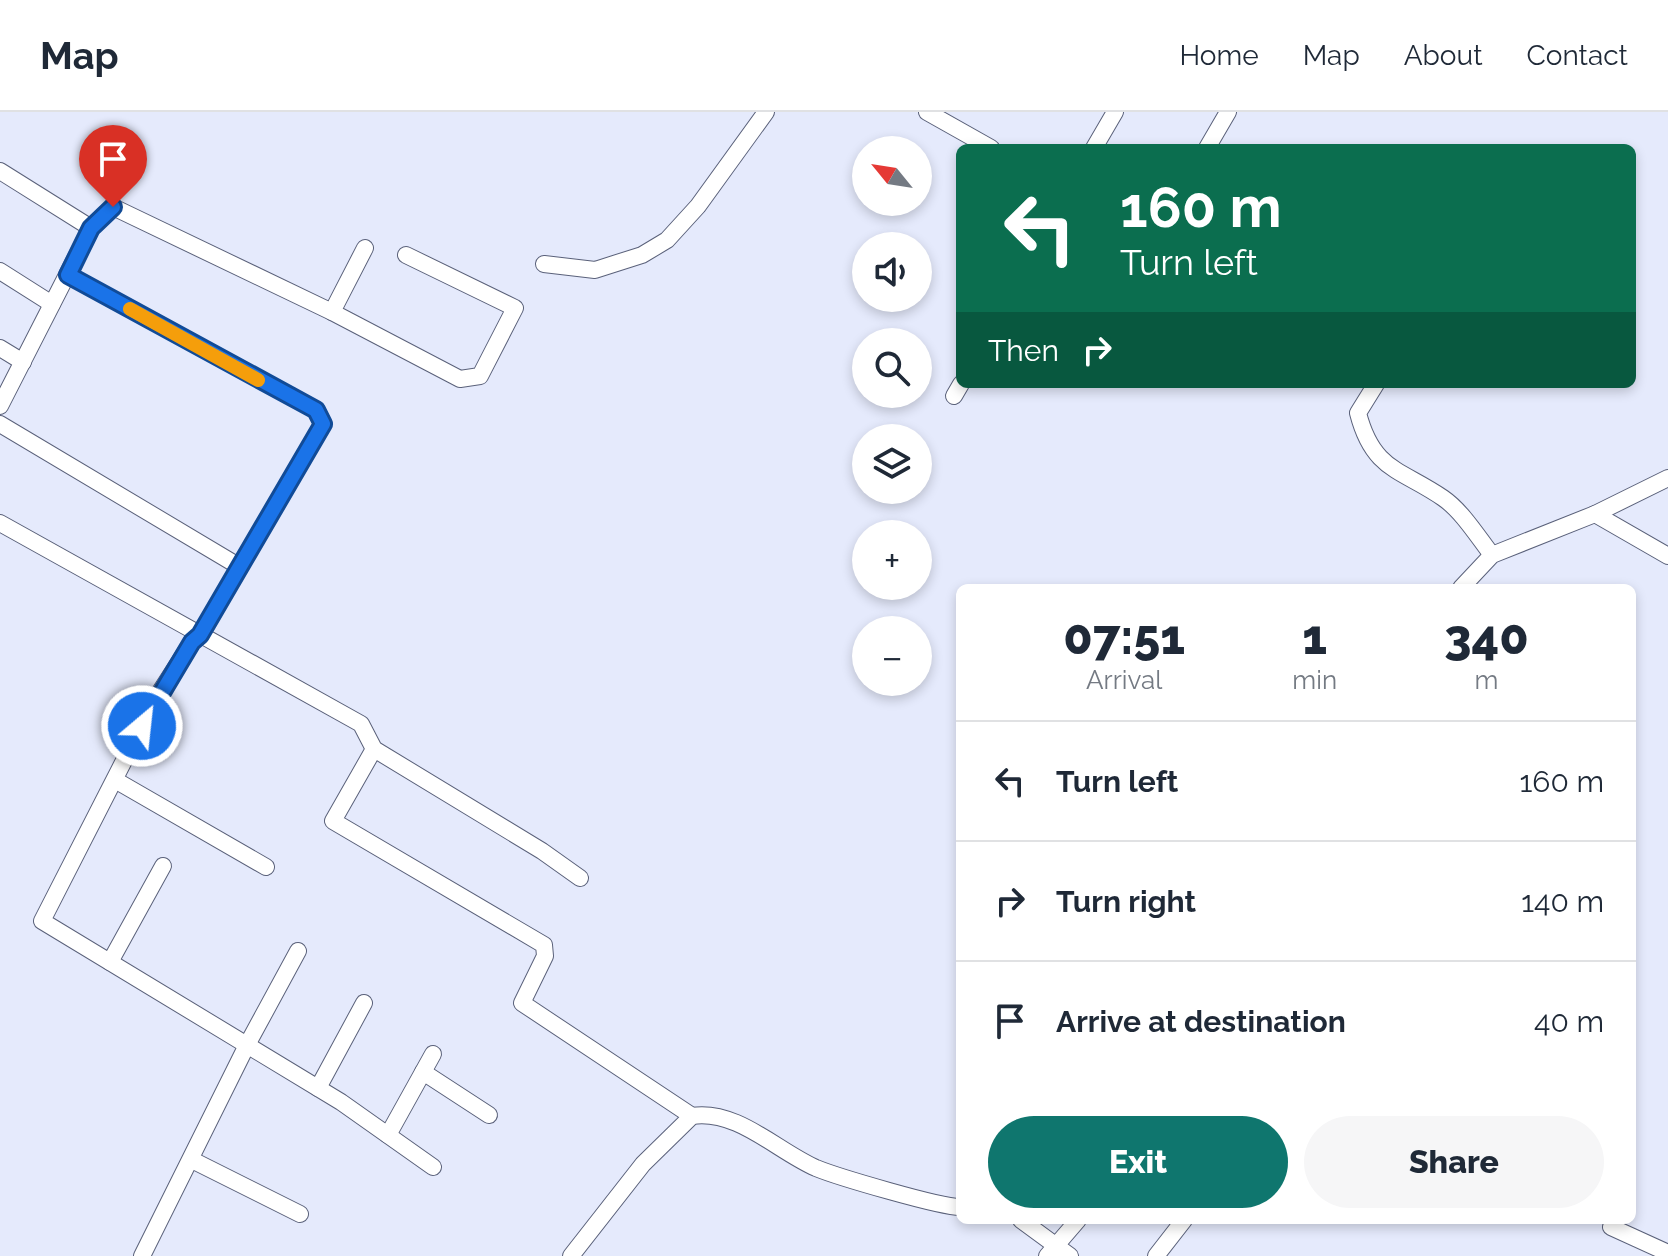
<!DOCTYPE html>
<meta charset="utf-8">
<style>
:root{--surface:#fff;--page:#f6f6f7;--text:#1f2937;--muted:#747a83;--line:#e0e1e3;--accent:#0f766e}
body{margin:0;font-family:Raleway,sans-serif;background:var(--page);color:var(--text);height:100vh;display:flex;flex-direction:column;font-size:30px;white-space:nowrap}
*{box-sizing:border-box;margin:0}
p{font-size:26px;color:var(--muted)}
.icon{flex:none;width:44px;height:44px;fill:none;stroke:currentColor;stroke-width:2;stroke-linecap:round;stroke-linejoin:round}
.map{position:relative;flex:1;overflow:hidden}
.side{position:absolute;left:956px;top:472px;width:680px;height:640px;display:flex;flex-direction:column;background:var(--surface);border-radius:12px;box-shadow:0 4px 12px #0003}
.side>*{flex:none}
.banner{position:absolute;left:956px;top:32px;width:680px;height:244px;border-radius:12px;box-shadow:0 4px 12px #0003;background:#0b6e4f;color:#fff;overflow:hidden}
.needle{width:52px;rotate:300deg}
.tools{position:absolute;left:852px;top:24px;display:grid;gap:16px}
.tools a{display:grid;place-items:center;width:80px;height:80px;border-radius:50%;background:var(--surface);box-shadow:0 4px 12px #0003;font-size:40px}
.pin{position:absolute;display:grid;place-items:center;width:68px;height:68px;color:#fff;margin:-82px -34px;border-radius:50% 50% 50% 0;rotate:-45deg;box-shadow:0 0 8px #0007}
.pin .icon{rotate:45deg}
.me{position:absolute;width:88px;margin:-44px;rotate:28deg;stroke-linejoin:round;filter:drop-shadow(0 0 6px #0008)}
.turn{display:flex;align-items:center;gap:28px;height:168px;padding:0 32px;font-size:36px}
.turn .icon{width:104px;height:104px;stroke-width:2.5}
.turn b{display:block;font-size:56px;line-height:68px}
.then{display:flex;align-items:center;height:76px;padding:0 32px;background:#0003;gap:16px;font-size:30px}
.eta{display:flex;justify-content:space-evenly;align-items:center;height:136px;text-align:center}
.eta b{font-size:48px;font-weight:800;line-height:56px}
.button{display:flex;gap:16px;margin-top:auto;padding:16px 32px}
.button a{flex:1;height:92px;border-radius:48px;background:var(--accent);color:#fff;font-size:32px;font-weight:800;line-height:92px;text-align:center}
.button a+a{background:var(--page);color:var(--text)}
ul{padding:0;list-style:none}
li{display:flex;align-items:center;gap:24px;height:120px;padding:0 32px;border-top:2px solid var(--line)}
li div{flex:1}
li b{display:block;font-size:30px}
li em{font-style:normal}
header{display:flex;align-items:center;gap:48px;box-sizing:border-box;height:112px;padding:0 40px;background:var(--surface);border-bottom:2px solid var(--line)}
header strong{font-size:38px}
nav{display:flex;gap:44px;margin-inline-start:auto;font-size:28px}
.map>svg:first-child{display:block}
</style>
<header>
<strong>Map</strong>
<nav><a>Home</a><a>Map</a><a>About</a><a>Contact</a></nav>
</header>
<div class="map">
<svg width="1668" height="1144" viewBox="0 0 1668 1144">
<rect width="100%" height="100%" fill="#e5eafc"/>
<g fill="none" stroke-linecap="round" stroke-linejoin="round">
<defs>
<g id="street">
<polyline points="927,0 991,36"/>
<polyline points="1094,36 1115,0"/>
<polyline points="1207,36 1228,0"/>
<polyline points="0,59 91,116"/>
<polyline points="544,152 595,158 642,143 667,128 698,94 766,0"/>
<polyline points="0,159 52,192"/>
<polyline points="68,163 316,298 323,312 200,523 192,530 156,586 42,809 341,990 433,1055"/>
<polyline points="332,200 365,136"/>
<polyline points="0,236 23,250"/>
<path d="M1376,272L1358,301C1373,359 1401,357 1443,386C1462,399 1478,425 1492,443"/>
<polyline points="954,284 961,272"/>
<polyline points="0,294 91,116 113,95 332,200 460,267 480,264 515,196 406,143"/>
<polyline points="0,312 240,455"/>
<polyline points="1595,402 1668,444"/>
<polyline points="0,411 361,612 374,637 542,739 580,766"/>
<polyline points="1461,476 1492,443 1595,402 1668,366"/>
<polyline points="374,637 333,709 544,833 545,844 522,891 692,1004"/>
<polyline points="115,668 266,755"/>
<polyline points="110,850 163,754"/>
<polyline points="423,960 489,1003"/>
<polyline points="318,976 364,891"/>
<polyline points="388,1023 433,942"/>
<polyline points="192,1048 300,1102"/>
<polyline points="1021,1108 1070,1144"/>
<polyline points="1611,1115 1668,1141"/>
<polyline points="142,1144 247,933 298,839"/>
<path d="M571,1144L643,1052L692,1004C737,997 777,1039 816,1056C838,1065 940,1095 960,1095"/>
<polyline points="1047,1144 1078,1108"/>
<polyline points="1156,1144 1184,1108"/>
</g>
</defs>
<use href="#street" stroke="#5a617a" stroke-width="18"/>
<use href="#street" stroke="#fff" stroke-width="16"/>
</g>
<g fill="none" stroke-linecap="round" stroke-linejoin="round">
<defs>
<polyline id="route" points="113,95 91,116 68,163 316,298 323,312 200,523 192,530 142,614"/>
</defs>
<use href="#route" stroke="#114b97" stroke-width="20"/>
<use href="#route" stroke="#1a73e8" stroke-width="14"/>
<polyline stroke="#f59e0b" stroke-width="14" points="130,197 258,268"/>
</g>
</svg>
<div class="tools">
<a><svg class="needle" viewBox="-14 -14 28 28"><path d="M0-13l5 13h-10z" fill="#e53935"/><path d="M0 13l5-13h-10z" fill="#747a83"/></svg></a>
<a><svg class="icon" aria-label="sound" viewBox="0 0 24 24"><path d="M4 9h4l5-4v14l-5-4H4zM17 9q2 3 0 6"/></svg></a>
<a><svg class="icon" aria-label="search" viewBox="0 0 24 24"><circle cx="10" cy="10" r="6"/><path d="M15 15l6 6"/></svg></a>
<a><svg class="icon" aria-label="layers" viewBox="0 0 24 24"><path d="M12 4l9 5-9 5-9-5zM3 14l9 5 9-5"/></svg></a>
<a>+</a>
<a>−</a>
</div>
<div class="pin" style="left:113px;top:95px;background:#d93025"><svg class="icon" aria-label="arrive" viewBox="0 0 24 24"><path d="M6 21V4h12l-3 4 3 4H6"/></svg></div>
<svg class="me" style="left:142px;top:614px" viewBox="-20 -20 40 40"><circle r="17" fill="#1a73e8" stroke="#fff" stroke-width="3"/><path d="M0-11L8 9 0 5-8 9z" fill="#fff"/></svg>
<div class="banner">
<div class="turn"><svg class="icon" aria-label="left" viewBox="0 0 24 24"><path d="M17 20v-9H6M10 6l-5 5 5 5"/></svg><div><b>160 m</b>Turn left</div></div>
<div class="then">Then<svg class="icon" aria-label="right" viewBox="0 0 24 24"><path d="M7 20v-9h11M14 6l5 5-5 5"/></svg></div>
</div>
<section class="side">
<div class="eta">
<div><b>07:51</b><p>Arrival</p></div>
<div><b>1</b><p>min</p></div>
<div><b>340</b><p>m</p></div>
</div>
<ul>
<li><svg class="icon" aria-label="left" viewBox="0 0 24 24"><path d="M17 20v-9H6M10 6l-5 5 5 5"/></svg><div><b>Turn left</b></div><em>160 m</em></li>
<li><svg class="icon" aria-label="right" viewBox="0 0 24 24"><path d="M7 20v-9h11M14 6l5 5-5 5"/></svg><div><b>Turn right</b></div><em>140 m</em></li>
<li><svg class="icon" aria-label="arrive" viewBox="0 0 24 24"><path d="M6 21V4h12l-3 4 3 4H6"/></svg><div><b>Arrive at destination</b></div><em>40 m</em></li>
</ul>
<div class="button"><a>Exit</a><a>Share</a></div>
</section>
</div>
